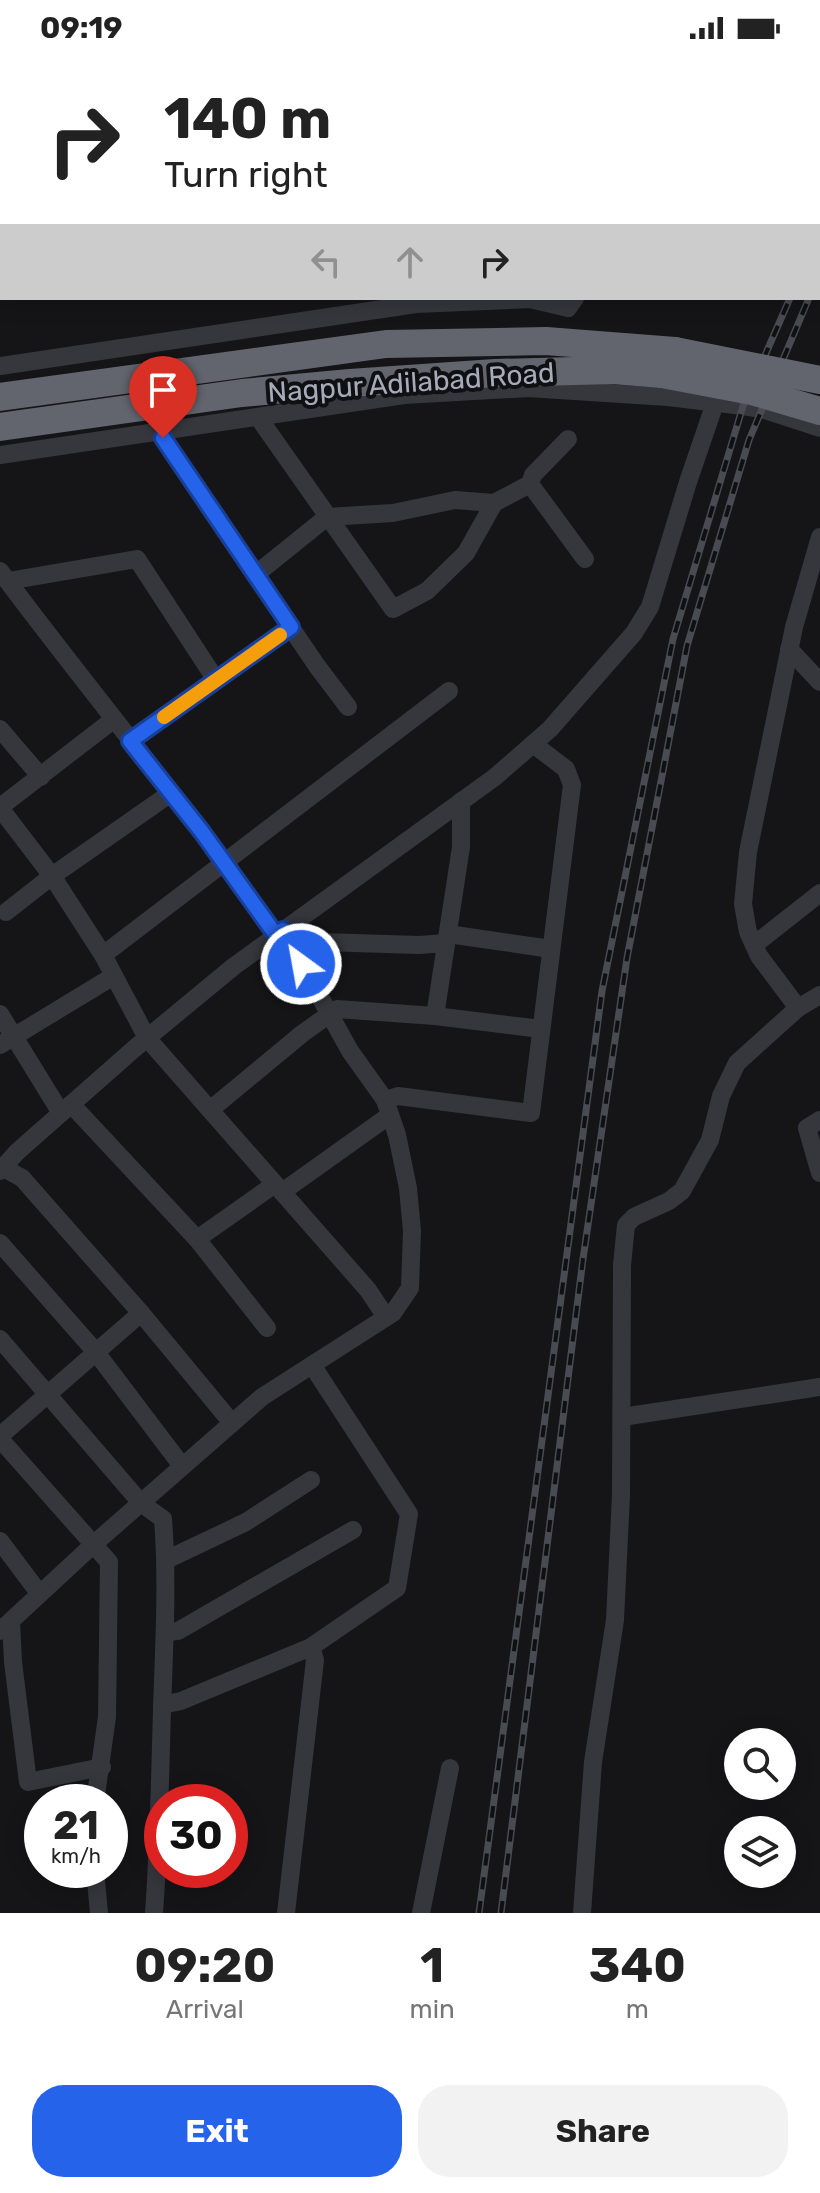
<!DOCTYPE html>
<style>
:root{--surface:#fff;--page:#f2f2f2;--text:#222;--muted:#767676;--accent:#2563eb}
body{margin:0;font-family:Rubik,sans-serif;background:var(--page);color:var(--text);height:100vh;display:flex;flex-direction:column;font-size:30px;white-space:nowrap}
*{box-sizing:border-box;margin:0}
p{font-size:26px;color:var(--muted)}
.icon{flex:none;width:44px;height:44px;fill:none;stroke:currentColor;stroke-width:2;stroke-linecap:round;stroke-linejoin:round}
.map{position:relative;height:1857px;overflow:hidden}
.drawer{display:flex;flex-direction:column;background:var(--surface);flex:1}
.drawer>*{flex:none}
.top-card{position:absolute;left:0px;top:0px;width:820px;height:244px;box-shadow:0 4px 20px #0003;background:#fff;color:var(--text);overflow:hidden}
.buttons{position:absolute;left:724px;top:1672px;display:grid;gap:16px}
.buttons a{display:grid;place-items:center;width:72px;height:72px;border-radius:50%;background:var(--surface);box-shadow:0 4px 20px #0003;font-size:40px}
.speed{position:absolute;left:24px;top:1728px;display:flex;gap:16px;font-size:40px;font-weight:700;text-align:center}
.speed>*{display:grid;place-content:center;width:104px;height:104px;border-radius:50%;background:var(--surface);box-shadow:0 4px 20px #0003;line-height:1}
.speed small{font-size:20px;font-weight:400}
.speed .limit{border:12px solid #d22;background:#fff;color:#111}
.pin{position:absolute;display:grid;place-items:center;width:68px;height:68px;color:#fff;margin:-82px -34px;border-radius:50% 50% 50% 0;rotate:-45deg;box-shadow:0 0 8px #0007}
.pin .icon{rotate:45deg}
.me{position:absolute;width:88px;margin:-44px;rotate:328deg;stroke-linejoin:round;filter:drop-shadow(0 0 6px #0008)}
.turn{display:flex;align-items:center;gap:28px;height:168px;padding:0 32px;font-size:36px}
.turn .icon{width:104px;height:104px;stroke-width:2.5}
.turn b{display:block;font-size:56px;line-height:68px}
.lanes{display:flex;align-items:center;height:76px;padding:0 32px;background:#0003;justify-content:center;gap:40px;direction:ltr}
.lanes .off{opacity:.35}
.eta{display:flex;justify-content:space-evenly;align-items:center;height:136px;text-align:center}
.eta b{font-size:48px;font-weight:700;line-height:56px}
.primary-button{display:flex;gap:16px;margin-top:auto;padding:16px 32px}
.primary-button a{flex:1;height:92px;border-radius:32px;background:var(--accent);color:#fff;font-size:32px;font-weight:700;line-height:92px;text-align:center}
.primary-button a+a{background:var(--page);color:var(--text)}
.status{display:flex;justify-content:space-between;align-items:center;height:56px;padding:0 40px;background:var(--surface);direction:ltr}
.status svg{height:22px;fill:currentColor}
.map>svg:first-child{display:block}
</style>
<div class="status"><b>09:19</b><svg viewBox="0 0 49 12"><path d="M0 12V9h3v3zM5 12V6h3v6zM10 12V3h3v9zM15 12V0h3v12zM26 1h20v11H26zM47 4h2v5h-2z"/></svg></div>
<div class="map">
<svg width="820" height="1857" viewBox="0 0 820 1857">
<rect width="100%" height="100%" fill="#151518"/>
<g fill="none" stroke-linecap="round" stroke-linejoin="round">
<g stroke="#36373d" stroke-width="18">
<polyline points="18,0 19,2"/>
<polyline points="115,0 116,2"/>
<polyline points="346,0 347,2"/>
<polyline points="568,0 568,2"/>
<polyline points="215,2 219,0"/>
<polyline points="473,2 473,0"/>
<polyline points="649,2 649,0"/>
<polyline points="725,2 726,0"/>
<polyline points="0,78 2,67"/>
<polyline points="0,132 2,135"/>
<polyline points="0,193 2,193"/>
<polyline points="0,310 416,248 530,243 568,252 575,242"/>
<polyline points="258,361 393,553 427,535 466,497 494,447 530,428 533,419 568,383"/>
<polyline points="158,376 317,610 348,651"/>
<polyline points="0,399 404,339 528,332 668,341 743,350 762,353 820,372"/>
<polyline points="530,428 585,503"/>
<path d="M0,515C91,637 190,754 276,879"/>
<polyline points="255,519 327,461 393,457 455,444 494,447"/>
<polyline points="8,525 137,503 216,624"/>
<polyline points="789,593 820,626"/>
<polyline points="0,673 41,721"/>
<polyline points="130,685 291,571"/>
<polyline points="0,751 113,664"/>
<polyline points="0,752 52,820 103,899 147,982 368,1234 386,1261"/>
<polyline points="6,856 52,820 171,737"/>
<polyline points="448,878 551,893"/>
<polyline points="289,885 419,889 446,887"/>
<polyline points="754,889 820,837"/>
<polyline points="103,899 449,635"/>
<polyline points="798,952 759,900 748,876 743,848 748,796 794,571 820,481"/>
<polyline points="0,958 61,1057"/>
<polyline points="435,960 461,791 461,745"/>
<polyline points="0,989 112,921"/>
<polyline points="385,1044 398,1040 531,1057 572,729 566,713 533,688"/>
<polyline points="71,1048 197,1183 267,1272"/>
<polyline points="210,1054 303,977 337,953 435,960 541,973"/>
<polyline points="820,1064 807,1072 820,1117"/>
<polyline points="0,1110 22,1122 141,1257 232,1367"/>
<polyline points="0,1115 17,1096 135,992 233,911 495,721 550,673 634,577 650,551 688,426 715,347"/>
<polyline points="282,1136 390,1059"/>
<polyline points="197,1183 275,1128"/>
<polyline points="0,1187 95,1295 182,1410"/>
<path d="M0,1283L141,1447L163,1463C168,1527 164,1590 162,1654C160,1722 159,1789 154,1857"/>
<polyline points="622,1361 820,1331"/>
<polyline points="0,1380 141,1257"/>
<polyline points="0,1383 109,1506 107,1661 95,1746"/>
<polyline points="0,1485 39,1537"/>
<polyline points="166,1504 246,1466 311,1424"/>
<polyline points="11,1565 13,1606 28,1726 102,1711"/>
<polyline points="0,1575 95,1487 262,1341 393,1257 410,1232 412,1175 408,1132 397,1079 385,1044 350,995 283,874"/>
<polyline points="166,1576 178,1575 353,1474"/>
<polyline points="162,1649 181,1645 311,1591 397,1532 409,1458 312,1309"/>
<polyline points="95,1814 99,1857"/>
<polyline points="286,1857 315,1604 311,1591"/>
<polyline points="421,1857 450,1712"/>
<polyline points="582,1857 593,1706 615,1564 621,1439 622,1209 626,1169 634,1161 669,1145 682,1135 710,1084 721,1040 737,1007 798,952 820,939"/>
</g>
<g stroke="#62656e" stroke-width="28">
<polyline points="0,341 386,288 546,285 675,295"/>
<polyline points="0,371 242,337 350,327 495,317 613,314 662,318"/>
</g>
<defs>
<g id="rail">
<polyline points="818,181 820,177"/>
<polyline points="818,225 820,221"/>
<polyline points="479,1857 602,935 673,583 743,350 790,242"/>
<polyline points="501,1857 583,1203 627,902 687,590 749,384 809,242"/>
</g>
</defs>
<use href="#rail" stroke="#494b52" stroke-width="7"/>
<use href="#rail" stroke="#101013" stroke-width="4" stroke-dasharray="12" stroke-linecap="butt"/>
<g stroke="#62656e" stroke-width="28">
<polyline points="675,295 820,324"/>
<polyline points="662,318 752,335 820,355"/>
</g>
</g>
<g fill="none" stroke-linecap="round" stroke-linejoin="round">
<defs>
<polyline id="route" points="163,382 291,571 130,685 202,776 276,879 283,874 301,908"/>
</defs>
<use href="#route" stroke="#184099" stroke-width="20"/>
<use href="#route" stroke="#2563eb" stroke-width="14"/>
<polyline stroke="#f59e0b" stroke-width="14" points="164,661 280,579"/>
</g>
<g text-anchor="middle" stroke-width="8" stroke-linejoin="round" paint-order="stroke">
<g font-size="28" fill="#a6abb9" stroke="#101013">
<text transform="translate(411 326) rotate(-4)" y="10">Nagpur Adilabad Road</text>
</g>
</g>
</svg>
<div class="buttons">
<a><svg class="icon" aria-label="search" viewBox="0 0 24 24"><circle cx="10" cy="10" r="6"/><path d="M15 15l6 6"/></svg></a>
<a><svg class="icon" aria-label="layers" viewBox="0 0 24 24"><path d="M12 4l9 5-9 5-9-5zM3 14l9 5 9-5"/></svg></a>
</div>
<div class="speed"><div>21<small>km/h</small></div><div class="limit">30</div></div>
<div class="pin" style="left:163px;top:382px;background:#d93025"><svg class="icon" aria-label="arrive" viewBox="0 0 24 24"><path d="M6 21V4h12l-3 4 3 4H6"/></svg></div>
<svg class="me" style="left:301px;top:908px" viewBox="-20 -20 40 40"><circle r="17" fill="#2563eb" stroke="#fff" stroke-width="3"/><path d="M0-11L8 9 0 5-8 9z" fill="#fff"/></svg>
<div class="top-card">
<div class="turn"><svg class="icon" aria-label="right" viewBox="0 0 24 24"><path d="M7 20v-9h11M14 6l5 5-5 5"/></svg><div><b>140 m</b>Turn right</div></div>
<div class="lanes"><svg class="icon off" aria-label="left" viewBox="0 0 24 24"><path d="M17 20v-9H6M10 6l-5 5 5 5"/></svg><svg class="icon off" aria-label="ahead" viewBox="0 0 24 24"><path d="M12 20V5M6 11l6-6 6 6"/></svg><svg class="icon" aria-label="right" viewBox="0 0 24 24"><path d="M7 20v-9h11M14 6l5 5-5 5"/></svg></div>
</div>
</div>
<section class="drawer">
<div class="eta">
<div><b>09:20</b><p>Arrival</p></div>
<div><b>1</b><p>min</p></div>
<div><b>340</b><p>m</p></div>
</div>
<div class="primary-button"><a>Exit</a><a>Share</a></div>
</section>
